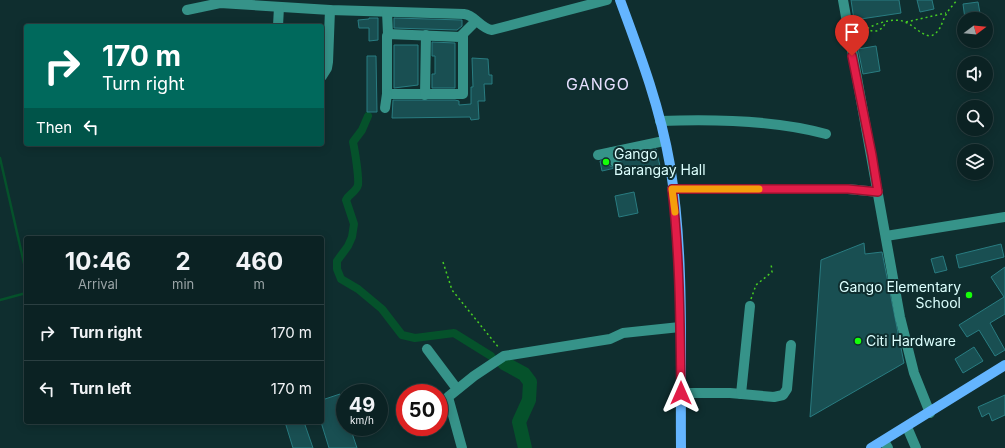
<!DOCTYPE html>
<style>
:root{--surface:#0b2223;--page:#192f30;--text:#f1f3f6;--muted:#9aa4a6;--line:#2b3f41}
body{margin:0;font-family:Inter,sans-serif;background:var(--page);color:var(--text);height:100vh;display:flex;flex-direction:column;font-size:15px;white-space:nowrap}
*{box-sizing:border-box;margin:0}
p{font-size:13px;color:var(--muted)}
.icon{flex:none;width:22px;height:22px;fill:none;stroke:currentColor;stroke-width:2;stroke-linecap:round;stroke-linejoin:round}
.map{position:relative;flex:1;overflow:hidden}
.details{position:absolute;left:24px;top:236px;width:300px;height:188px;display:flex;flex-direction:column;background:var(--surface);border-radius:4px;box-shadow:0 2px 10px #0003,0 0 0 1px var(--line)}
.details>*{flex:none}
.top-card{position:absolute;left:24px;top:24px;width:300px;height:122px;border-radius:4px;box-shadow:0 2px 10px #0003,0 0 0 1px var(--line);background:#00695c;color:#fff;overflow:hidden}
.needle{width:26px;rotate:74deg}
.controls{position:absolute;left:957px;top:12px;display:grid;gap:8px}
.controls a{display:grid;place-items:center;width:36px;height:36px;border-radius:50%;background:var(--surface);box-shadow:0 2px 10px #0003,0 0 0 1px var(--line);font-size:20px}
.speed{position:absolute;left:336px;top:384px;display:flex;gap:8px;font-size:20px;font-weight:700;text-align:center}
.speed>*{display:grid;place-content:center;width:52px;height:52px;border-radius:50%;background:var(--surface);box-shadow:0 2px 10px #0003,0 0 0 1px var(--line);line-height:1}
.speed small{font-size:10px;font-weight:400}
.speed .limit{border:6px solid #d22;background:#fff;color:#111}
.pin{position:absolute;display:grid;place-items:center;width:34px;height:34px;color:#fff;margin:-41px -17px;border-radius:50% 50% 50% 0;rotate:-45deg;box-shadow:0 0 4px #0007}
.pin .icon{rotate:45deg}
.me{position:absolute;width:44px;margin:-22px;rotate:0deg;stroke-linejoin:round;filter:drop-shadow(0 0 3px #0008)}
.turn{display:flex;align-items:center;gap:14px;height:84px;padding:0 12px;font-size:18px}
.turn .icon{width:52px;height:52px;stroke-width:2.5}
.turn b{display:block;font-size:28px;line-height:34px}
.then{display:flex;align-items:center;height:38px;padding:0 12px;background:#0003;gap:8px;font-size:15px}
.eta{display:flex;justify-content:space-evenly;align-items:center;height:68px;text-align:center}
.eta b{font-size:24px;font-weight:700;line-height:28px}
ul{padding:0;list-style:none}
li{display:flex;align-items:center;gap:12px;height:56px;padding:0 12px;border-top:1px solid var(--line)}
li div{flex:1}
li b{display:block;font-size:15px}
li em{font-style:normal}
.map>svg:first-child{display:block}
</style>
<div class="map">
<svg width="1005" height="448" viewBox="0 0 1005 448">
<rect width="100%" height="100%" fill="#0f2e2f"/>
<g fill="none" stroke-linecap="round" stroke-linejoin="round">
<g stroke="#05522b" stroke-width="2.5">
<polyline points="0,158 26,272"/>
<polyline points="0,300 26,293"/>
</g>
<path stroke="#05522b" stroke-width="8" d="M368,116L362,130L353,142C355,151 359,177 358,185C356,192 349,194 346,200L354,224L352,237L348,246L337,261V269L341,279L358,289L382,309L402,335L415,338L454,333L491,356"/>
<polyline stroke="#05522b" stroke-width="14" points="504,363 524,374 530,382 529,400 519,422 525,448"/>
</g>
<g fill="#194f52" stroke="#297c81">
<polygon points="851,0 899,0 901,13 854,20"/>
<polygon points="917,0 932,0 934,9 920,12"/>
<polygon points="978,2 981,19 965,19 963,4"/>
<polygon points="369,18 378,18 378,40 369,41 369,28 359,28 358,20 369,19"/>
<polygon points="394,18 462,20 462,26 457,30 394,28"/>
<polygon points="432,42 455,43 455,88 432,88 432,74 435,74 435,56 432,56"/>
<polygon points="394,45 418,45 418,85 394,88"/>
<polygon points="876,46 880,71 863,74 858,49"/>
<polygon points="367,56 376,56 377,112 367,112"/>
<polygon points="472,58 488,59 489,75 492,75 492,84 484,84 485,101 478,101 479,119 471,120 470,117 392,118 393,100 455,100 459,101 459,105 471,104 471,87 473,87"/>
<polygon points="656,149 660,166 621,175 618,168 621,163 620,157"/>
<polygon points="608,160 610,166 615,168 602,171 600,161"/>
<polygon points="634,192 638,213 619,217 615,196"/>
<polygon points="864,243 865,254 882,252 904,363 810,417 821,260"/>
<polygon points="1001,244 1004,257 959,268 956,255"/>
<polygon points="943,256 947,270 935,273 931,259"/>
<polygon points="1005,267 1005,314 990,323 1005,350 995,356 979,330 967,337 959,325 1004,297 991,277"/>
<polygon points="974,347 983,361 963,373 955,359"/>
<polygon points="340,394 345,411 345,427 350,427 357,448 329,448 321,422 322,400"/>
<polygon points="1005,395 1005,415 992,421 989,413 982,417 978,407"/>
<polygon points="285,422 304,422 313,448 293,448"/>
</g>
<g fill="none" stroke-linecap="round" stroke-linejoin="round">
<g stroke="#47cd24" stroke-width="1.5" stroke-dasharray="2 3" stroke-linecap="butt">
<polyline points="906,22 946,13"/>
<path d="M866,28C874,34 882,31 886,22"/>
<path d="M859,34C868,26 893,16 905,22C915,26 920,35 931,36C942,31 941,22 947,13C950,8 954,4 957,0"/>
<polyline points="443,262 452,290 499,348"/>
<polyline points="751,299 756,285 772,272 771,263"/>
</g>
<g stroke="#369389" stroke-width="10">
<polyline points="843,0 900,317 914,373 930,413"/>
<path d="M187,10L220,3L330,10L464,14C475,15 480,28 492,30L607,0"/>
<polyline points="387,12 388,34"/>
<polyline points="278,26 279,7"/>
<polyline points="463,35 463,94 387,94 387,36 388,34 460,37 476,21"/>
<polyline points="322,76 327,68 328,62 330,10"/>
<polyline points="425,95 426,35"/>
<polyline points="385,108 387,94"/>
<path d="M660,121C713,119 776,120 826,134"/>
<polyline points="612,152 615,162"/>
<polyline points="598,155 664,141"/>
<polyline points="672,189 848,189 878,192"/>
<polyline points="886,236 1005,217"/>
<polyline points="427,349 457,389"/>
<polyline points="681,393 730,393 774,397 783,395 787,389 791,345"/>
<polyline points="741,394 750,306"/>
<polyline points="907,427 916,448"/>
<polyline points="884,441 888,448"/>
<polyline points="462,448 448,397 474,376 504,356 610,339 623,333 680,327"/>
</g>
<g stroke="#64b5ff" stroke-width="10">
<path d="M620,0C640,54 660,107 670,165C685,258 680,354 681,448"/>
<polyline points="871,448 1005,365"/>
</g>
</g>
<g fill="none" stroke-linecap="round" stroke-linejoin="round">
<defs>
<path id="route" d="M681,393C680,325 680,257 672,189H848L878,192L872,155L852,56"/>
</defs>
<use href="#route" stroke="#92132f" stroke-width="10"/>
<use href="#route" stroke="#e11d48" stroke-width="7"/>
<polyline stroke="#f59e0b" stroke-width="7" points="675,212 672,189 759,189"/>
</g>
<g fill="#15ff09" stroke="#0f2e2f" stroke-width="1.5">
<circle cx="606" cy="162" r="4"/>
<circle cx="969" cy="295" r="4"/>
<circle cx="858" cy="341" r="4"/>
</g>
<g text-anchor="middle" stroke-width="4" stroke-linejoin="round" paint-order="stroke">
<g font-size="14" fill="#ddfffe" stroke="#0f2e2f" text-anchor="start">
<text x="614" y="159">Gango<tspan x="614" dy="16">Barangay Hall</tspan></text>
<text x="961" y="292" text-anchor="end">Gango Elementary<tspan x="961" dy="16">School</tspan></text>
<text x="866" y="346">Citi Hardware</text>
</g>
<g font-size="16" letter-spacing="1" fill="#e6dfff" stroke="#0f2e2f">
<text x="598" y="90">GANGO</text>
</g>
</g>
</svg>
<div class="controls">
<a><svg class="needle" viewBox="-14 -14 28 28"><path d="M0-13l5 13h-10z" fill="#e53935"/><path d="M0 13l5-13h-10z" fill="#9aa4a6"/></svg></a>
<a><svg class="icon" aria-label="sound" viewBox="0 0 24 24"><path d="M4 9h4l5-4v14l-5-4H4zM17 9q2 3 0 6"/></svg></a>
<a><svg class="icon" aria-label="search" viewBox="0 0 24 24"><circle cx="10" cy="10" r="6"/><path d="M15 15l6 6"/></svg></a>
<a><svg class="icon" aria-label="layers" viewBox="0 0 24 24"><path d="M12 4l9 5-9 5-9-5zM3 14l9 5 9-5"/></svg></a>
</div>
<div class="speed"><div>49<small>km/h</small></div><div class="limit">50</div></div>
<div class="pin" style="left:852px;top:56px;background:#d93025"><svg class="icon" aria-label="arrive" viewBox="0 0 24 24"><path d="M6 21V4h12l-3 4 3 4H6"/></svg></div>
<svg class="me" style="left:681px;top:393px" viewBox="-20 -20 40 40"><path d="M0-17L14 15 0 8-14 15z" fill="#e11d48" stroke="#fff" stroke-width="4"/></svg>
<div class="top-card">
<div class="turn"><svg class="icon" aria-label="right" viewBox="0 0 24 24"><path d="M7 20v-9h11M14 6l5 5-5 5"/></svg><div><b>170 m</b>Turn right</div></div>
<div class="then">Then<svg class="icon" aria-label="left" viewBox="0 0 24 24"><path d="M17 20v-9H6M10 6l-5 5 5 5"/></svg></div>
</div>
<section class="details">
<div class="eta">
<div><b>10:46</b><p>Arrival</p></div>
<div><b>2</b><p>min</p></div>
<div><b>460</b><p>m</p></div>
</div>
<ul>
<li><svg class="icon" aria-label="right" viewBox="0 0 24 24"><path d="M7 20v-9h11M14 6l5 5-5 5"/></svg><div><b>Turn right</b></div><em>170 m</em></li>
<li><svg class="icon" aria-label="left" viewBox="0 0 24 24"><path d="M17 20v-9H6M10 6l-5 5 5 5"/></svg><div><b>Turn left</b></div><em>170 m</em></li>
</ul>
</section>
</div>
